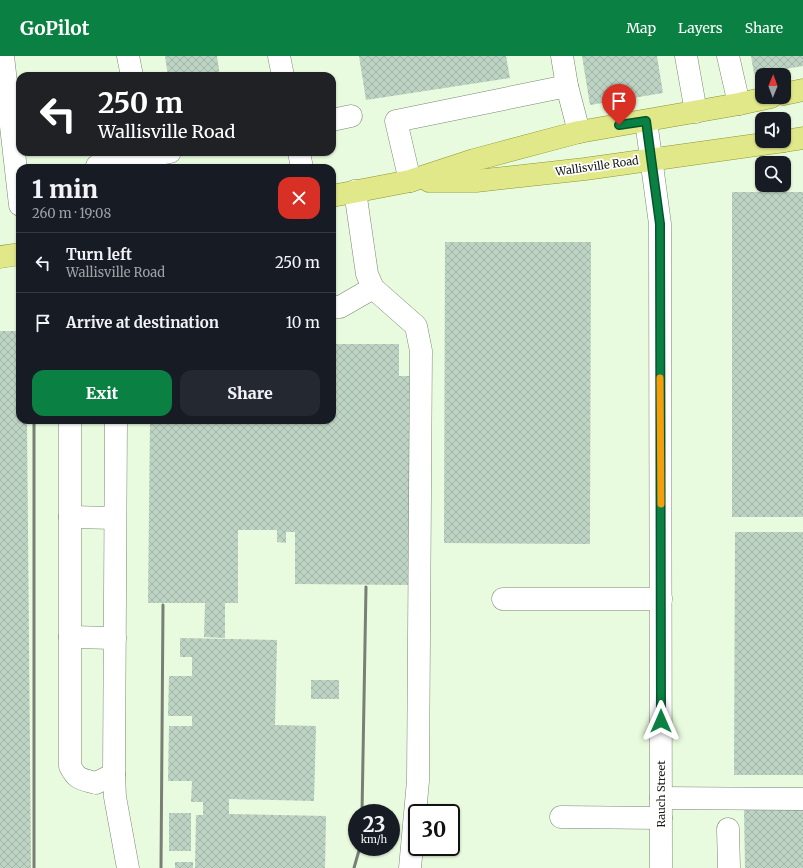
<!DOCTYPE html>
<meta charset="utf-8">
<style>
:root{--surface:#171b24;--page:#242831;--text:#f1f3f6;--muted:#9ea1a6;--line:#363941;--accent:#0b8043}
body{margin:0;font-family:Merriweather,serif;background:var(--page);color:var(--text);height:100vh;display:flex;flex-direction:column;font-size:15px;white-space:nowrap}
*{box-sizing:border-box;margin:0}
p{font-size:13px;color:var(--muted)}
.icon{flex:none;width:22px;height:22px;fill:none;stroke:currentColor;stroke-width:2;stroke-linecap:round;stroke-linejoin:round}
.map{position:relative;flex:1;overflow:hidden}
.drawer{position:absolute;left:16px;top:108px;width:320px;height:260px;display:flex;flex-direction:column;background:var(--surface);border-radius:12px;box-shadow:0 1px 3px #0004}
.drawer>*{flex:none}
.guide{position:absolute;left:16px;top:16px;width:320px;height:84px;border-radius:12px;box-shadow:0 1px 3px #0004;background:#202124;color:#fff;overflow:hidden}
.needle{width:26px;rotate:1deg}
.fabs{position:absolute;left:755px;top:12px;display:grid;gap:8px}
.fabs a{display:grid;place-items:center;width:36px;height:36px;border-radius:8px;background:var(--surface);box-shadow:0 1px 3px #0004;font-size:20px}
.speed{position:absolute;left:348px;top:748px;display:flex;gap:8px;font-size:20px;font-weight:700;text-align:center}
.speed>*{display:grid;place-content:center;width:52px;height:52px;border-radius:50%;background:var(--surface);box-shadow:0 1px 3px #0004;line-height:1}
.speed small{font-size:10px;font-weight:400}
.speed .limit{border:2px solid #111;border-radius:6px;background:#fff;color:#111}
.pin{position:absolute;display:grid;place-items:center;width:34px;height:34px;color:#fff;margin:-41px -17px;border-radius:50% 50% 50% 0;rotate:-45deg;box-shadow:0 0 4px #0007}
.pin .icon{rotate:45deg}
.me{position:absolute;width:44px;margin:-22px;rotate:0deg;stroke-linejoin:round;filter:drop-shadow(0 0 3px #0008)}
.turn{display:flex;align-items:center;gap:14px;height:84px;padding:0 16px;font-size:18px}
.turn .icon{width:52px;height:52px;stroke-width:2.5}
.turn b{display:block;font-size:28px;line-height:34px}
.round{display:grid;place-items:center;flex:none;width:42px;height:42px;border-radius:12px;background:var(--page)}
.overview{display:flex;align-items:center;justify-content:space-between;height:68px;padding:0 16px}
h1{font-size:24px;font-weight:800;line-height:30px}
.button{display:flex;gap:8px;margin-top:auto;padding:8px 16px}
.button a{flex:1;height:46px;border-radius:12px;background:var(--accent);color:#fff;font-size:16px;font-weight:800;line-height:46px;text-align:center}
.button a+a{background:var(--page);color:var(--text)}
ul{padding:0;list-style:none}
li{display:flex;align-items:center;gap:12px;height:60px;padding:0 16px;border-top:1px solid var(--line)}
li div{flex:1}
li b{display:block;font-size:15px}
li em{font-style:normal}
header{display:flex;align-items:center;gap:24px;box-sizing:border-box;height:56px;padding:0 20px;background:var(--accent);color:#fff}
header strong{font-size:19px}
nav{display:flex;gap:22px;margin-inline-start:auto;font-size:14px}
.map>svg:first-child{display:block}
</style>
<header>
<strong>GoPilot</strong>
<nav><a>Map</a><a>Layers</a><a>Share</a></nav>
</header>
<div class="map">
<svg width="803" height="812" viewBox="0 0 803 812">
<defs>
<pattern id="building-cross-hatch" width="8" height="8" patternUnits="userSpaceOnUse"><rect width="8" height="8" fill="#bdd3c3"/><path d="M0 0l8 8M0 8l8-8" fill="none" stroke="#a2b5a7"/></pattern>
</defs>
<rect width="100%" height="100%" fill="#f4ffee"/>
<path fill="#e9fbde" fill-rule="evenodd" d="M0,0H803V812H0ZM762,19H784V41H762ZM20,20H332V96H20ZM762,63H784V85H762ZM762,107H784V129H762ZM20,112H332V364H20ZM357,757H391V791H357ZM417,757H451V791H417Z"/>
<g fill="url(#building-cross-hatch)">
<polygon points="165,0 217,0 220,20 168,20"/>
<polygon points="359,0 506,0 510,22 366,44"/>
<polygon points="582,0 657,0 663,37 590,49"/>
<polygon points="751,0 803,0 803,10 754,18"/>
<rect x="732" y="136" width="71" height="325"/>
<polygon points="445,186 591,186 590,488 444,487"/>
<polygon points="0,275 20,275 20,364 27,364 31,812 0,812"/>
<polygon points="332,288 399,288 399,320 413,320 413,529 295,528 295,476 286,476 286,487 277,486 277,474 238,474 238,547 225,547 225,582 204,581 205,547 148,547 150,364 332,364"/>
<polygon points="735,476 803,476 803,719 734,719"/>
<polygon points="180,582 277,584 275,669 316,670 314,745 229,743 229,758 326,760 325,812 195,812 196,759 203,759 203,746 191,746 192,725 168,725 169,670 192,670 192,660 168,660 169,620 192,620 192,601 180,601"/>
<rect x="311" y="624" width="28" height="19"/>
<polygon points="803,752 803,812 745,812 744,753"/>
<rect x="169" y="757" width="22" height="38"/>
<rect x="175" y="806" width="18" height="6"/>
</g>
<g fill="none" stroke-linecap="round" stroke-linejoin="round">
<defs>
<g id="minor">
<polyline points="3,0 20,149"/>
<polyline points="128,0 132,20"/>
<polyline points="279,0 283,20"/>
<polyline points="562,0 567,30"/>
<polyline points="686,0 696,56"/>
<polyline points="728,0 739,48"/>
<polyline points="332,64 351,60"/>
<polyline points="646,65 660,168 661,812"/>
<polyline points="299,96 302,112"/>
<polyline points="97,110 170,96"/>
<polyline points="410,125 396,65 567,30 579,76"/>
<polyline points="355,135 367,218 373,232"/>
<polyline points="332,251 340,251 373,232 416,270 421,295 418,725 410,812"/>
<path d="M70,364V710C77,724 81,723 96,727L114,718"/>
<polyline points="116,364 114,718 115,741 128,812"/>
<polyline points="70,461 115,462"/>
<polyline points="503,543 661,543"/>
<polyline points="70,581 115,582"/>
<polyline points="661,742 803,743"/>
<polyline points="561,761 661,762"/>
<polyline points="728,773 729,812"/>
</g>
<g id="major">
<polyline points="784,38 803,34"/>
<polyline points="784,85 803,82"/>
<polyline points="429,125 476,125 585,113 784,85"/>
<polyline points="332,140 410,125 474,104 579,76 739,48 771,41"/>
<polyline points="0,201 20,198"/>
</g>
</defs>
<use href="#minor" stroke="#7a8673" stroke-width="23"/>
<use href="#major" stroke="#8e972e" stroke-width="23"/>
<use href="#minor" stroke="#fff" stroke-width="22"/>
<use href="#major" stroke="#e1e889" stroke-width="22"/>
<g stroke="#787f74" stroke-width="3">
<polyline points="34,364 34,812"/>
<polyline points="362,757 366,531"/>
<polyline points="161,812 163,549"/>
<polyline points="354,812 360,791"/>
</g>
</g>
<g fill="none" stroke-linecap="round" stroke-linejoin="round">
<defs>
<polyline id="route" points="619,69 646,65 660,168 661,665"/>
</defs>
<use href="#route" stroke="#07532c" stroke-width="10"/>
<use href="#route" stroke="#0b8043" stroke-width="7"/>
<polyline stroke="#f59e0b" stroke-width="7" points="660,322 661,448"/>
</g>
<g text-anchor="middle" stroke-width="3.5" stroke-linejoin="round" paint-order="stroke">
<g font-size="11" fill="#191d16" stroke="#fff">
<text transform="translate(597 110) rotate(-8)" y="4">Wallisville Road</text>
<text transform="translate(661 738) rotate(-90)" y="4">Rauch Street</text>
</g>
</g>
</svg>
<div class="fabs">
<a><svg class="needle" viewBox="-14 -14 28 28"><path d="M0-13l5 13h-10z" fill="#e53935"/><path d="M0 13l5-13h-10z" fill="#9ea1a6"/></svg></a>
<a><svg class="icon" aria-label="sound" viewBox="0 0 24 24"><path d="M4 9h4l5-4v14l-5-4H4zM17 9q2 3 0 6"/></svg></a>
<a><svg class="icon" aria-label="search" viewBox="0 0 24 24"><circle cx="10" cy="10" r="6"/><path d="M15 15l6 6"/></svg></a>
</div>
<div class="speed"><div>23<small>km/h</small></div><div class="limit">30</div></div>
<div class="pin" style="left:619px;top:69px;background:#d93025"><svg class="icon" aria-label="arrive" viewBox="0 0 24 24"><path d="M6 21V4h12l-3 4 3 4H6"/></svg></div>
<svg class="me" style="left:661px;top:665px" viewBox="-20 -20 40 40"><path d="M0-17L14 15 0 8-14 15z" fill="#0b8043" stroke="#fff" stroke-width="4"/></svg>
<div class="guide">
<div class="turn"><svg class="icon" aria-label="left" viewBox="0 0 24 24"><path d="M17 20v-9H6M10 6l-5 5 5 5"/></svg><div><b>250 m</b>Wallisville Road</div></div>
</div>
<section class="drawer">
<div class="overview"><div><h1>1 min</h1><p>260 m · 19:08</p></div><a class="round" style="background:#d93025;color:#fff"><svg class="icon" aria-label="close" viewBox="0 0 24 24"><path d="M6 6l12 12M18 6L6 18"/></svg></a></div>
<ul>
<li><svg class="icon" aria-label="left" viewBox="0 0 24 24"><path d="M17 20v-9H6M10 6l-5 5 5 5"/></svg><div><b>Turn left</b><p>Wallisville Road</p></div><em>250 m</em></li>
<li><svg class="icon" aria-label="arrive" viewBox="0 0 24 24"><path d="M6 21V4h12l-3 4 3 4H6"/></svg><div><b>Arrive at destination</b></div><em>10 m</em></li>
</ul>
<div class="button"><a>Exit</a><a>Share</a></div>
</section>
</div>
